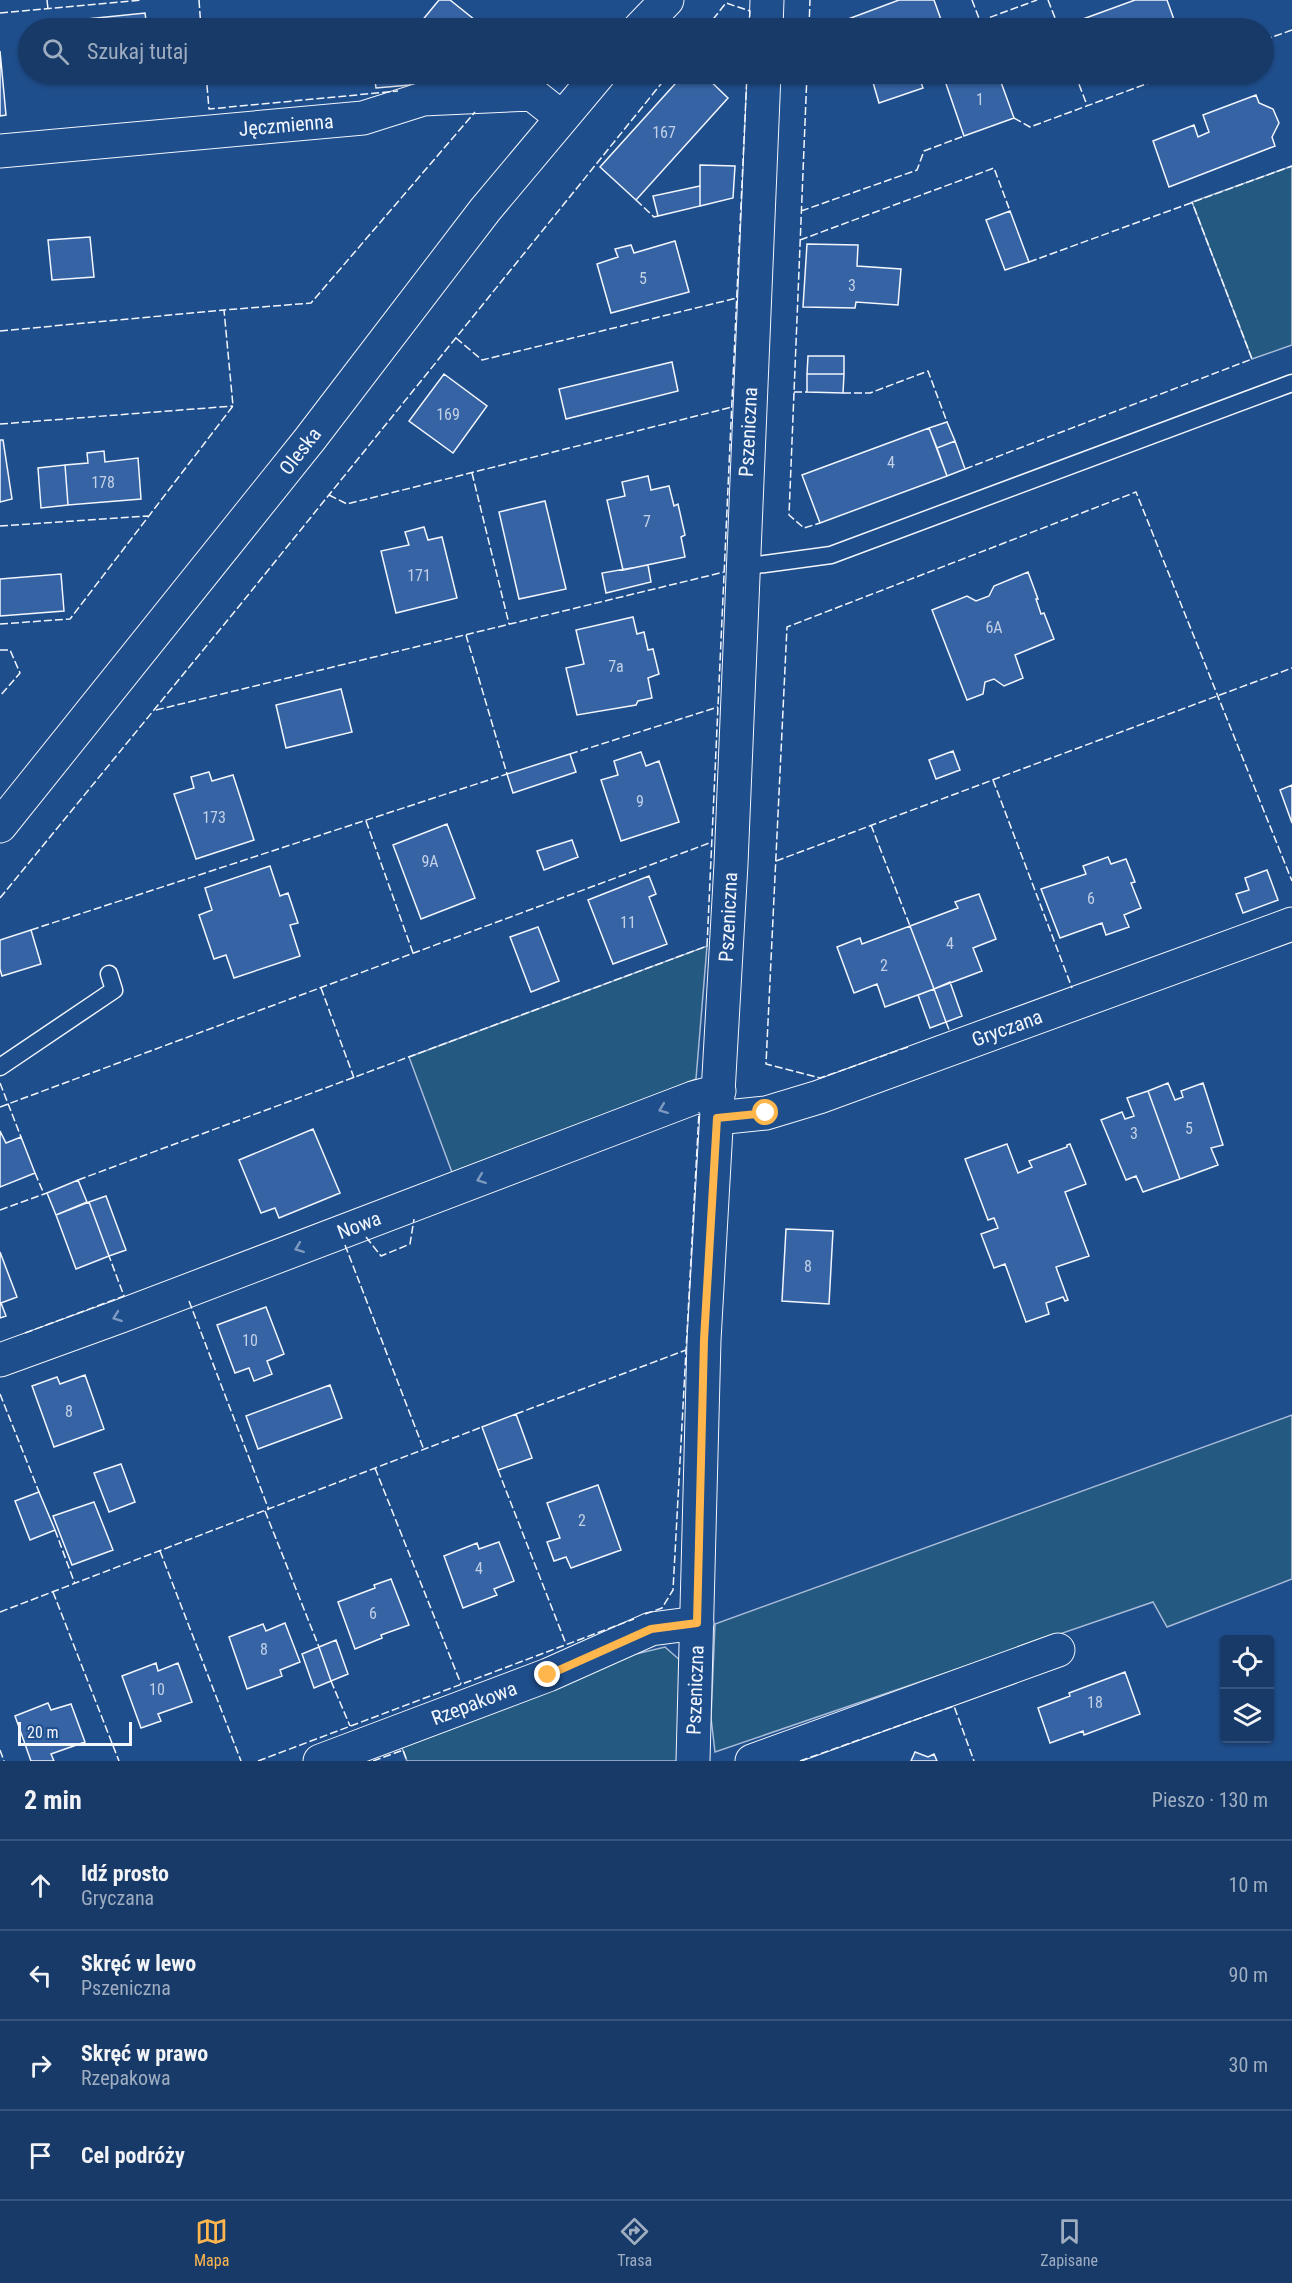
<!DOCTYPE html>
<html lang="pl">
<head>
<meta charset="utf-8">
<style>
	:root { --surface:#173a69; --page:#20416f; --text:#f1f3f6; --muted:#9eadc0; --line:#36547d; --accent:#ffb74d }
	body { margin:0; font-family:"Roboto Condensed",sans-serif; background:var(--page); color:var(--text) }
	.controls { position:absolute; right:18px; bottom:18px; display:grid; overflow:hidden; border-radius:6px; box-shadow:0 2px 4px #0004 }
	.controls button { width:54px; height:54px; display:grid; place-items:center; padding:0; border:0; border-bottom:2px solid var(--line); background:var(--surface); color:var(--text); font:30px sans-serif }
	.scale { position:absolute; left:18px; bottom:15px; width:114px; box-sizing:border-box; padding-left:6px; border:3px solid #f2f6ff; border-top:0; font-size:16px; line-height:21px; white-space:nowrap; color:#f2f6ff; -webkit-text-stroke:4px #1f4e8c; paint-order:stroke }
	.stop { position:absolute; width:18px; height:18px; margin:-14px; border:4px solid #ffb74d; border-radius:50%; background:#fff }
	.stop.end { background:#ffb74d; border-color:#fff; box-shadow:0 2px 6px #0008 }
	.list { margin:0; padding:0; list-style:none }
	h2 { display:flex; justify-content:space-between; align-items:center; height:78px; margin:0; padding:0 24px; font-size:26px }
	h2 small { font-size:20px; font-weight:400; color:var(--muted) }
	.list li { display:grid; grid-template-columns:39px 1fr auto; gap:18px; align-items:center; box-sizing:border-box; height:90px; padding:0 24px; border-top:2px solid var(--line) }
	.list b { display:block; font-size:22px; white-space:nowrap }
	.list p { margin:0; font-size:20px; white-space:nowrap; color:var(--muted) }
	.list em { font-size:20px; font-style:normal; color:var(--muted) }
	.icon { flex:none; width:33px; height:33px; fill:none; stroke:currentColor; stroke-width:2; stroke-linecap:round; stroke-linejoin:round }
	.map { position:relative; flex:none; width:1292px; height:1761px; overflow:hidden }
	.search { position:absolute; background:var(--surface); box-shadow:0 2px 4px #0004; left:18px; right:18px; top:18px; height:66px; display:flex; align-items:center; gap:15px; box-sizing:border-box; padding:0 21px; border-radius:33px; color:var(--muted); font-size:22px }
	.sheet { height:438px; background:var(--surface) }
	nav { display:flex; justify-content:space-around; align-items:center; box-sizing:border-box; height:84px; border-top:2px solid var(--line); background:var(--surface); font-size:16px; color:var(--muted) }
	nav a { display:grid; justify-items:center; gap:3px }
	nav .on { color:var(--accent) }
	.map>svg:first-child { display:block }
	.green { fill:#245a82; stroke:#a8bbd7; stroke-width:1.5 }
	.building { fill:#3563a3; stroke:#f2f6ff; stroke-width:1.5 }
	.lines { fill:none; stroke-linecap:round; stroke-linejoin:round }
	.service-casing { stroke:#f2f6ff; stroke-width:19 }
	.minor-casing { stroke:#f2f6ff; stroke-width:35 }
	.secondary-casing { stroke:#f2f6ff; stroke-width:35 }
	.service { stroke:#1f4e8c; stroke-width:16 }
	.minor { stroke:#1f4e8c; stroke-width:33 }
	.secondary { stroke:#1f4e8c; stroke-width:33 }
	.fence { stroke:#f2f6ff; stroke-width:1.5; stroke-dasharray:8 3; stroke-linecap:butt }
	.oneway { stroke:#7e9ac0 }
	.route { stroke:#ffb74d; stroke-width:8 }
	.labels { text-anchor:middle; stroke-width:4.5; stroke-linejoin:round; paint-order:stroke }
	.number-label { font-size:16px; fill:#c3d1e8 }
	.street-label { font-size:20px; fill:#f2f6ff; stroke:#1f4e8c }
</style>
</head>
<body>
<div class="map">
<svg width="1292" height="1761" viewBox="0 0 1292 1761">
	<rect width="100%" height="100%" fill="#1f4e8c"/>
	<path class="green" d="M1292,166V345L1252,359L1192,202Z
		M707,946L696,1079L453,1175L409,1057Z
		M1292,1415V1579L1167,1627L1153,1602L715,1752L711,1718L715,1624Z
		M665,1647L682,1662L679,1761H407L396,1732L548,1675Z"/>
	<path class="building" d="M439,0H450L485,28H416Z
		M899,0H934L944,28H824Z
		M1135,0H1167L1177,28H1086L1083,19Z
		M145,13L147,28H88L87,19Z
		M87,19L88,28H56L55,22Z
		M0,51L6,115L0,116Z
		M93,74H128V76L94,79Z
		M374,74H408L410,85L376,88Z
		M684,74H703L728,98L636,200L600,167Z
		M890,74H918L923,88L879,103L872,79Z
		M943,74H965L945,81Z
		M965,74H998L1014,118L964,136L945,81Z
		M1256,95L1259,103L1273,109L1279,123L1272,137L1275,146L1169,187L1153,141L1194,125L1198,137L1209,132L1203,115Z
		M700,165L735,166L733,198L700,206Z
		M700,186V206L658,216L653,196Z
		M1010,211L1029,262L1005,270L986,220Z
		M90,237L94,277L52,280L48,240Z
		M675,241L689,292L611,313L597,264L618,257L615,249L631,245L634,253Z
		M807,244L858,245L857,266L901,269L898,305L856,302L855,308L803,307Z
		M808,356H844V374H807Z
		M672,362L678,391L566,419L559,389Z
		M444,374L487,406L453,453L409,421Z
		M807,374H844L843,393L807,392Z
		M947,422L955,441L937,448L929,428Z
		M929,428L947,476L820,523L802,475Z
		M0,440H3L12,499L0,502Z
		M955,441L965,469L947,476L937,448Z
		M104,451L105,462L138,458L141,499L68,505L65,465L88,463L87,453Z
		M65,465L68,505L41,508L38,468Z
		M648,476L651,490L669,486L674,506L678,504L685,535L681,537L685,557L623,570L607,500L625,496L622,482Z
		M545,501L566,589L519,599L499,512Z
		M424,527L428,540L442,537L457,598L396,613L381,551L409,545L405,532Z
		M648,565L651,582L606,593L602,573Z
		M1028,572L1038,599H1036L1041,614L1044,613L1054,639L1015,655L1023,678L1004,686L994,679L985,682L983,694L967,700L932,610L967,596L976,601L989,596L994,586Z
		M61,574L64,611L0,616V579Z
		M633,617L637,634L644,632L648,650L653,649L659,674L648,678L652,698L638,701L636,705L577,715L566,668L584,664L576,630Z
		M341,689L352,732L286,748L276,705Z
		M953,751L960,770L936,779L929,760Z
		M641,752L646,766L659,761L679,822L621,841L601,780L618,775L614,761Z
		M570,754L576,772L513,793L507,774Z
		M209,772L212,781L233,775L254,840L196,859L174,794L194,788L191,777Z
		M1292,785V823L1280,790Z
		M447,824L475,898L421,919L393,845Z
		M572,840L578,857L544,870L537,851Z
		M1108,857L1111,864L1126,859L1135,882L1131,883L1141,908L1124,915L1129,927L1106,935L1102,923L1060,938L1041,889L1086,874L1083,866Z
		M270,866L280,896L288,893L298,923L290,925L300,956L234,978L226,955L214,959L199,915L212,910L205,888Z
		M1267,870L1278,900L1243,913L1236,894L1249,890L1245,878Z
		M649,876L656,894L649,897L667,944L613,964L588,900Z
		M979,894L996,939L973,948L982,971L934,989L910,926L958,908L955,902Z
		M910,926L934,989L885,1007L877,984L854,993L837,947L860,938L862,944Z
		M538,927L559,981L531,992L510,937Z
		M31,930L41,964L2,976L0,969V940Z
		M950,982L962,1016L946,1022L934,989Z
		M934,989L946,1022L930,1028L918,995Z
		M1168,1083L1175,1100L1183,1097L1181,1091L1203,1083L1223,1145L1211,1148L1218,1165L1180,1179L1148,1091Z
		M1148,1091L1180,1179L1143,1192L1136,1176L1126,1180L1101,1120L1122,1112L1125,1119L1134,1116L1127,1098Z
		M313,1129L340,1193L279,1218L275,1208L261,1213L239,1160Z
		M0,1131L6,1143L21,1137L35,1173L0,1187Z
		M1007,1144L1018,1173L1032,1167L1029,1161L1067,1147V1145L1070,1144L1086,1184L1065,1192L1089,1256L1056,1267L1068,1300L1065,1301L1063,1297L1046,1303L1049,1314L1026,1322L1005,1264L994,1268L981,1234L998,1228L994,1218L988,1220L965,1159Z
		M78,1180L87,1202L56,1215L47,1193Z
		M106,1196L126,1250L109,1256L89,1202Z
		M89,1202L109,1256L76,1269L56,1215Z
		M786,1229L833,1231L829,1304L782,1301Z
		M0,1252L17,1297L1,1303L6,1316L0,1318Z
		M266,1307L284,1354L267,1361L272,1374L254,1381L249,1368L235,1373L217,1325Z
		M85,1375L104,1429L54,1447L32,1386L57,1377L60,1384Z
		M330,1385L342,1418L258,1449L246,1416Z
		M516,1414L532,1458L498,1470L482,1427Z
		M121,1464L135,1502L109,1512L94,1473Z
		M598,1485L621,1550L571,1568L566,1557L554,1561L547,1542L560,1538L547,1503Z
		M39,1492L55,1530L30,1540L15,1501Z
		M94,1502L113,1550L72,1565L53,1516Z
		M499,1542L514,1581L494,1589L497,1595L463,1608L444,1556L477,1543L479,1549Z
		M391,1579L409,1625L381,1635L382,1638L355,1649L338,1602L375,1588L374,1585Z
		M285,1623L300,1662L280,1670L282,1676L247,1689L229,1637L263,1624L266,1631Z
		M336,1640L348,1674L331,1681L319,1647Z
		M319,1647L331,1681L314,1688L302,1654Z
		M156,1663L158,1671L178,1663L192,1702L158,1714L161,1721L141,1728L122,1676Z
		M1125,1672L1140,1714L1084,1735L1083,1731L1050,1743L1038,1708L1070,1696L1069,1693Z
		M48,1703L51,1710L71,1704L85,1742L51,1754L54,1761H31L15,1716Z
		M915,1752L928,1757L934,1754L937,1761H911Z"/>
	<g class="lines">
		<defs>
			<path id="service" d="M742,567L831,555L1292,383
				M0,1067L114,990L109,974"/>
			<path id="minor" d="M766,28L767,0
				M0,151L363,118L423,99L532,94L561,117
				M717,1118L766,1113L819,1097L1292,924
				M0,1360L121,1316L693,1098L719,1091
				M320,1761L548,1675L651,1629L697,1623
				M693,1761L704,1340L731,864L764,74
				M752,1761L1058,1650"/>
			<path id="secondary" d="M640,28L667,0
				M0,826L310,439L485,210L599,74"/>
		</defs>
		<use href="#service" class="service-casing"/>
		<use href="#minor" class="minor-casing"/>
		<use href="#secondary" class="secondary-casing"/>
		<use href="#service" class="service"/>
		<use href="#minor" class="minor"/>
		<use href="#secondary" class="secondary"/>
		<path class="fence" d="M47,0L48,9
			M199,0L201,28
			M972,0L980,21L1037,0
			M1048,0L1059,28
			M0,13L142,0
			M980,21L983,28
			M706,28L726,3L750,11L749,28
			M809,28L810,0
			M1264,40L1292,30
			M206,74L209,109L398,91
			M807,74L789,515L804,528L820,523
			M1075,74L1087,105
			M1014,118L1030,127L1173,74
			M636,200L654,217L658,216
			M801,211L917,170L924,151L964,136
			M800,240L994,168L1010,211
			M1029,262L1292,166
			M0,331L224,310
			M456,338L482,360L737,298
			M794,392H807
			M843,393H870L928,371L947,422
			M0,424L233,406
			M965,469L1252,359L1192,202
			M472,473L509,624
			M329,495L347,504L732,407
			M0,526L148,516
			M0,624L70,619L233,406L224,310L311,303L475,112
			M0,650H10L20,673L0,696
			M156,710L724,572
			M570,754L718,707
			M993,780L1072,988
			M366,821L413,953
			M871,825L910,926
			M776,861L1292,668
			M0,898L240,605L669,74
			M31,930L507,774L466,635
			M321,988L354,1078
			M946,1022L950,1032
			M908,1047L820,1078L766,1064L787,627L1136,492L1292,881
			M0,1083L21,1137
			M0,1107L712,842
			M35,1173L44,1194
			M78,1180L707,946L747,74
			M0,1210L47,1193
			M366,1237L381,1256L410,1244L414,1219
			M345,1245L424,1450
			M189,1301L269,1510
			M25,1333L124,1296L109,1256
			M0,1394L39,1492
			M516,1414L686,1350
			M375,1468L461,1684
			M498,1470L566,1644
			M265,1511L319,1647
			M55,1530L75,1584
			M160,1551L241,1761
			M53,1592L119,1761
			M0,1612L482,1427
			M645,1614L662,1608L673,1590L699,1112
			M331,1681L350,1726
			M0,1750L4,1761
			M258,1761L634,1619
			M373,1761L403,1750L407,1761
			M800,1761L954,1706L974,1761"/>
	</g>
	<defs><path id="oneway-chevron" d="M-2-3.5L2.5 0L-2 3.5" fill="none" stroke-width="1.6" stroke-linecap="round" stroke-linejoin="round" transform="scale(1.5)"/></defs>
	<g class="oneway">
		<use href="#oneway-chevron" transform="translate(663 1109) rotate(159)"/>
		<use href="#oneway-chevron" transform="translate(481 1179) rotate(159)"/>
		<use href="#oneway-chevron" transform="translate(299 1248) rotate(159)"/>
		<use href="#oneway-chevron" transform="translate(117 1317) rotate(160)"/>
	</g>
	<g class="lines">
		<path class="route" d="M548,1675L651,1629L697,1623L704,1340L717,1118L766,1113"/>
	</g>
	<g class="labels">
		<g class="number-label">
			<text x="980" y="105">1</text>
			<text x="664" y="138">167</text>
			<text x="643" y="284">5</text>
			<text x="852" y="291">3</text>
			<text x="448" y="420">169</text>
			<text x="891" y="468">4</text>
			<text x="103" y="488">178</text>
			<text x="647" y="527">7</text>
			<text x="419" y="581">171</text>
			<text x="994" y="633">6A</text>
			<text x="616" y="672">7a</text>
			<text x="640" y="807">9</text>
			<text x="214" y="823">173</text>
			<text x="430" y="867">9A</text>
			<text x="1091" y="904">6</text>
			<text x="628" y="928">11</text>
			<text x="950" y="949">4</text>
			<text x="884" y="971">2</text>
			<text x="1189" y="1134">5</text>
			<text x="1134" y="1139">3</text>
			<text x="808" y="1272">8</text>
			<text x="250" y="1346">10</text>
			<text x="69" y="1417">8</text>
			<text x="582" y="1526">2</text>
			<text x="479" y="1574">4</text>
			<text x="373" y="1619">6</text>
			<text x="264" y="1655">8</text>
			<text x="157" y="1695">10</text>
			<text x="1095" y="1708">18</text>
		</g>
		<g class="street-label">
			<text transform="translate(286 125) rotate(-5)" y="7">Jęczmienna</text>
			<text transform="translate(748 432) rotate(-87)" y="7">Pszeniczna</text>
			<text transform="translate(300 451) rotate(-52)" y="7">Oleska</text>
			<text transform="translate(728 917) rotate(-87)" y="7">Pszeniczna</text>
			<text transform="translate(1007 1028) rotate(-20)" y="7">Gryczana</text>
			<text transform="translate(359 1225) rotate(-21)" y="7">Nowa</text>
			<text transform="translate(695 1690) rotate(-88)" y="7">Pszeniczna</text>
			<text transform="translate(474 1703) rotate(-21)" y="7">Rzepakowa</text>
		</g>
	</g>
</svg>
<div class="controls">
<button><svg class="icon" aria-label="locate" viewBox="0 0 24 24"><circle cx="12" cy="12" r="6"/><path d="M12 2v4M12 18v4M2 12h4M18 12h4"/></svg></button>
<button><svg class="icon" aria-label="layers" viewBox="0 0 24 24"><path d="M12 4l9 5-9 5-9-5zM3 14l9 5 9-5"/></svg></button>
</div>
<div class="scale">20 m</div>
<div class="stop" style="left:766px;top:1113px"></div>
<div class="stop end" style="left:548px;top:1675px"></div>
<div class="search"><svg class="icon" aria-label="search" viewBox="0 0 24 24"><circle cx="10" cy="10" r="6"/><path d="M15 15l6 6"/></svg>Szukaj tutaj</div>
</div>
<section class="sheet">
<h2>2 min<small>Pieszo · 130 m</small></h2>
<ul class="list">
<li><svg class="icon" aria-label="ahead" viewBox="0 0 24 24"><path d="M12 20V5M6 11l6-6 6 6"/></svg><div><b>Idź prosto</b><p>Gryczana</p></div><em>10 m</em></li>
<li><svg class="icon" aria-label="left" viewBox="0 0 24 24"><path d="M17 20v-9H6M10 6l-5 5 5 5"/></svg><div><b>Skręć w lewo</b><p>Pszeniczna</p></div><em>90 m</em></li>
<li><svg class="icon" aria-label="right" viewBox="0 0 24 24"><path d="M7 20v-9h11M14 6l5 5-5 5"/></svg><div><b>Skręć w prawo</b><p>Rzepakowa</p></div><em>30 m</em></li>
<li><svg class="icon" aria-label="arrive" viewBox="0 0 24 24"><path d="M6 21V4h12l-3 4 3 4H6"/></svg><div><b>Cel podróży</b></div></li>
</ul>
</section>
<nav>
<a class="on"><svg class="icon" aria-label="map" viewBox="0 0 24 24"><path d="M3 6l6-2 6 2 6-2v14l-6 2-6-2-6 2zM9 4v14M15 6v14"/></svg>Mapa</a>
<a><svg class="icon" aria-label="directions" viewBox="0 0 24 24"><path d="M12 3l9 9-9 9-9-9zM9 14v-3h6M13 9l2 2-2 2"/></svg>Trasa</a>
<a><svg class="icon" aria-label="saved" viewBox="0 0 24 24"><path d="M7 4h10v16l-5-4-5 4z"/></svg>Zapisane</a>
</nav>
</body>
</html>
